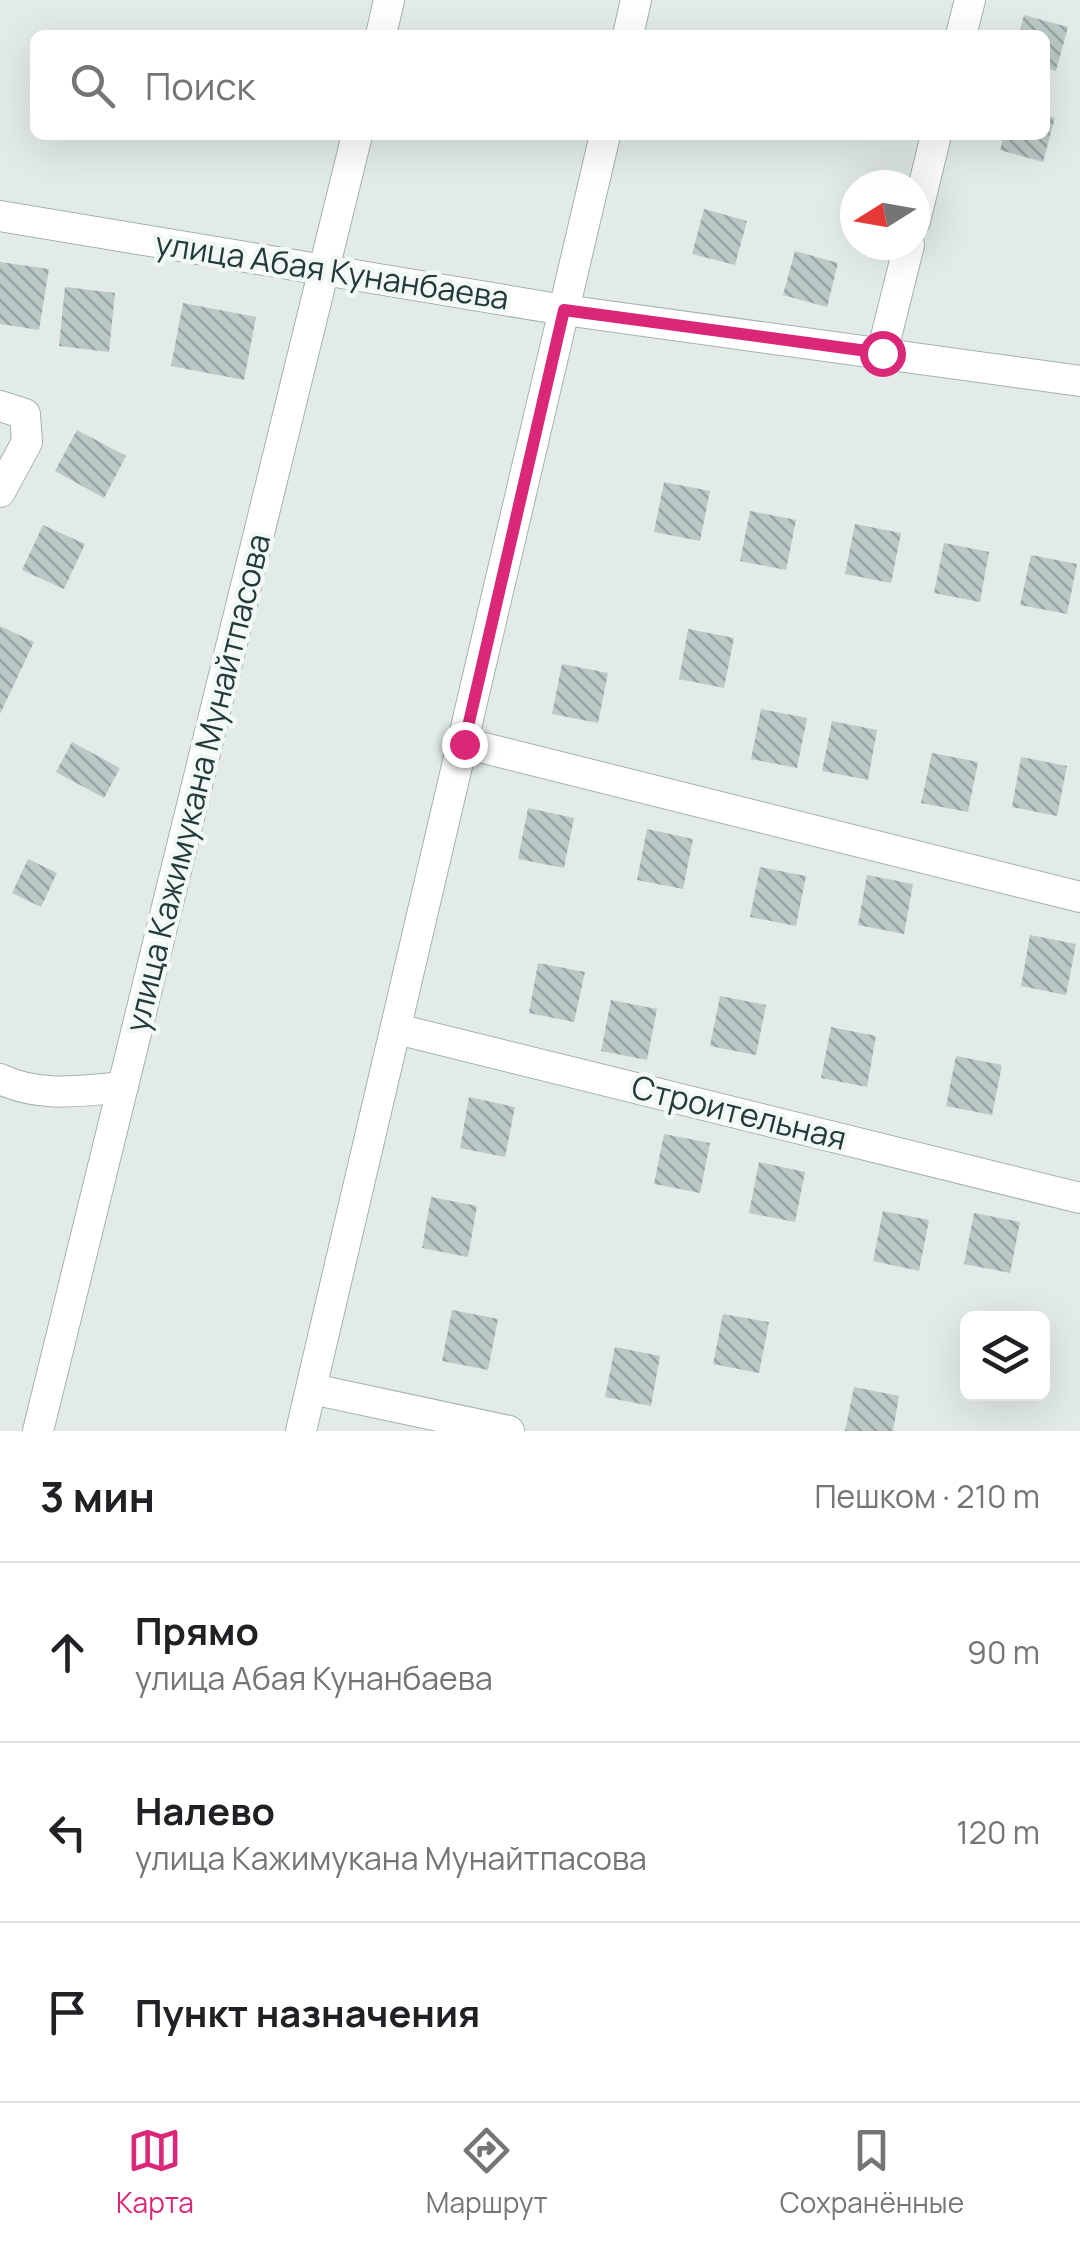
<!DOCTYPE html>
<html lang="ru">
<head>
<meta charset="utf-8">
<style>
	:root { --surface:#fff; --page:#f2f2f2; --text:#202124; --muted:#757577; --line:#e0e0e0; --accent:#db2777 }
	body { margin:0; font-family:Manrope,sans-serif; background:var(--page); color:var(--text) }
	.controls { position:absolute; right:30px; bottom:30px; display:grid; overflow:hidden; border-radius:15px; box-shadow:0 10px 40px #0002 }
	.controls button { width:90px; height:90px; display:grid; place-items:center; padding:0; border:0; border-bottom:2px solid var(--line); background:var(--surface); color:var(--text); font:50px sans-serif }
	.compass { position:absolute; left:840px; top:170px; width:90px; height:90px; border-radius:50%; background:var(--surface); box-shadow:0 10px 40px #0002; rotate:259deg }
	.stop { position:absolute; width:30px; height:30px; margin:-22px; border:8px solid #db2777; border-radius:50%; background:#fff }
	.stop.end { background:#db2777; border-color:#fff; box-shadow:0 2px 10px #0008 }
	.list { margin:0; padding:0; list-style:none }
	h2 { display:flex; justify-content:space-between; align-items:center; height:130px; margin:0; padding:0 40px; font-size:42px }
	h2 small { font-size:32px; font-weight:400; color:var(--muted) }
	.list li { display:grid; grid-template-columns:65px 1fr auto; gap:30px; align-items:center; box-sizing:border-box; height:180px; padding:0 40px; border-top:2px solid var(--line) }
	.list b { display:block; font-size:38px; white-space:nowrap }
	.list p { margin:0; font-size:32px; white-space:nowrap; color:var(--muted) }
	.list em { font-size:32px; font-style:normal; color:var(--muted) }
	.icon { flex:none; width:55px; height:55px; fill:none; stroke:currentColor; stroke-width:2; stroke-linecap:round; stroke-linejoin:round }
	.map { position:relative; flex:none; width:1080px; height:1431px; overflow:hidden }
	.search { position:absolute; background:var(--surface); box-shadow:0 10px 40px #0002; left:30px; right:30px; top:30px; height:110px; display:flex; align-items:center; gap:25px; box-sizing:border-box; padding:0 35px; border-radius:15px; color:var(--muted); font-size:38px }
	.sheet { height:670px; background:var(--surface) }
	nav { display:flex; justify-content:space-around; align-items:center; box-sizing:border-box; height:140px; border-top:2px solid var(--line); background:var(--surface); font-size:28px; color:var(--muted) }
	nav a { display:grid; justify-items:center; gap:5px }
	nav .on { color:var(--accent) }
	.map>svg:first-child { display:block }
	.building { fill:url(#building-back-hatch) }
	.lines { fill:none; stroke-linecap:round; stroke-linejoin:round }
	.minor-casing { stroke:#a5b2b1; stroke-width:32 }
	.minor { stroke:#fff; stroke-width:30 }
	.route { stroke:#db2777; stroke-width:12 }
	.labels { text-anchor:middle; stroke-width:9; stroke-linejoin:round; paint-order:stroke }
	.street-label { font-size:32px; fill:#233a3a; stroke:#f2f8f6 }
</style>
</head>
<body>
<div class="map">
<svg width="1080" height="1431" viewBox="0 0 1080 1431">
	<defs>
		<pattern id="building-back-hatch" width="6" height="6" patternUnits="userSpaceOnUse" patternTransform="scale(2.5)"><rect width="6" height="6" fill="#bac8c6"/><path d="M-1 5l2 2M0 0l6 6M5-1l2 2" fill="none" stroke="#97a3a2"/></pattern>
	</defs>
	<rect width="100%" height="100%" fill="#e2ebe9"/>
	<path class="building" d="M1024,15L1068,27L1056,71L1045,68V35H1019Z
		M1045,115L1055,118L1043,162L1000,150L1004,135H1045Z
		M704,209L747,221L735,265L692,254Z
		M795,251L838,263L827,307L783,295Z
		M0,262L49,269L39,330L0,324Z
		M65,287L115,293L109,352L59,346Z
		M183,303L256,317L244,380L171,366Z
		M77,430L126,456L104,498L55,471Z
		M664,482L710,491L700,541L654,532Z
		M750,511L796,520L786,570L740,561Z
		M855,524L901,533L891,583L845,574Z
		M43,525L85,544L64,589L22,570Z
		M944,543L989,552L980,602L934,593Z
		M1031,555L1077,564L1067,614L1020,605Z
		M0,626L34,642L0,714Z
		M688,629L734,638L724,688L679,679Z
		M562,664L608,673L598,723L552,714Z
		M761,709L807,718L797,768L751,759Z
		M832,721L877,730L868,780L822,771Z
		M72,742L120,768L104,798L56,772Z
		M932,753L978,762L968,812L921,803Z
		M1021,757L1067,766L1057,816L1012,807Z
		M528,808L574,818L564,868L518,859Z
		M647,829L693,839L683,889L637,880Z
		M28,859L57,873L41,907L12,893Z
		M760,867L806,876L796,926L750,917Z
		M867,875L913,884L904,934L858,925Z
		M1030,935L1076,944L1066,995L1021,986Z
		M538,963L585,972L574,1022L529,1013Z
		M720,996L766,1005L756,1055L710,1046Z
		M611,1000L657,1009L647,1060L601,1051Z
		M831,1027L876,1036L867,1087L821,1078Z
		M956,1056L1002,1065L992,1115L946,1106Z
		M469,1097L515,1107L505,1157L460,1148Z
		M664,1134L710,1143L700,1193L654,1184Z
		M759,1162L805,1172L795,1222L749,1213Z
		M431,1197L477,1206L468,1257L422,1248Z
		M883,1211L929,1220L919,1271L873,1261Z
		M974,1213L1020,1222L1010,1273L964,1264Z
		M452,1310L498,1319L488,1370L442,1361Z
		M723,1314L769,1322L759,1373L713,1364Z
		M615,1347L660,1356L651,1406L605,1397Z
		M854,1387L899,1396L893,1431H845Z"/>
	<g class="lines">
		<defs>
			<path id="minor" d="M381,35L389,0
				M628,35L636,0
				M961,35L970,0
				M0,216L564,310L1080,381
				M915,221L936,135
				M882,353L909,245
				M0,406L25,414L27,442L0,492
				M464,743L1080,897
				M397,1029L1080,1198
				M0,1079C41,1098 80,1091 123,1087
				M312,1389L509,1431
				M38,1431L357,135
				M301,1431L605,135"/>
		</defs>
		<use href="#minor" class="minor-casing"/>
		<use href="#minor" class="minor"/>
	</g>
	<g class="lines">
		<path class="route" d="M464,744L564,310L882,353"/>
	</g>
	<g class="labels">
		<g class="street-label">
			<text transform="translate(332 271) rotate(9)" y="11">улица Абая Кунанбаева</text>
			<text transform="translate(198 783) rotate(-76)" y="11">улица Кажимукана Мунайтпасова</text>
			<text transform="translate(739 1113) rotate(14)" y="11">Строительная</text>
		</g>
	</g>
</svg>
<div class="controls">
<button><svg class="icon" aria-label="layers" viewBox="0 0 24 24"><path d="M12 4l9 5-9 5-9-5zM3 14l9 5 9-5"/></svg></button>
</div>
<svg class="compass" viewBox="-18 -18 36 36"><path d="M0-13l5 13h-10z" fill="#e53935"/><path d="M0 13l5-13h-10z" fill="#757577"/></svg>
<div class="stop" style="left:882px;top:353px"></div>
<div class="stop end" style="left:464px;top:744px"></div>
<div class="search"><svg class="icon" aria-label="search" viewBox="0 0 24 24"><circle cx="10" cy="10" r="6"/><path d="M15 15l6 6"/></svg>Поиск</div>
</div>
<section class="sheet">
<h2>3 мин<small>Пешком · 210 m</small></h2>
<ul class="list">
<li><svg class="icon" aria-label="ahead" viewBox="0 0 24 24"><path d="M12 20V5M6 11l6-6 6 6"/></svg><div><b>Прямо</b><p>улица Абая Кунанбаева</p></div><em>90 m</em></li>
<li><svg class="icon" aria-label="left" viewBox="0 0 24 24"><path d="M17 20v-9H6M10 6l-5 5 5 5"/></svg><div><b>Налево</b><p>улица Кажимукана Мунайтпасова</p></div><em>120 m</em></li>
<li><svg class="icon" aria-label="arrive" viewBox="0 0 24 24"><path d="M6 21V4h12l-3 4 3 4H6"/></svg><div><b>Пункт назначения</b></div></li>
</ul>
</section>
<nav>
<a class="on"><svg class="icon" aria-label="map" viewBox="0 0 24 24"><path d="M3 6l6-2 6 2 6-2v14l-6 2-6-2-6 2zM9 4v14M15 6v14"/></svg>Карта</a>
<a><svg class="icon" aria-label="directions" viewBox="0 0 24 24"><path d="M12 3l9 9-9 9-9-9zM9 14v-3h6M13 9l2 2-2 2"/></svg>Маршрут</a>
<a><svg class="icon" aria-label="saved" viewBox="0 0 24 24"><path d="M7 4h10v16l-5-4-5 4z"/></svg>Сохранённые</a>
</nav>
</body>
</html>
